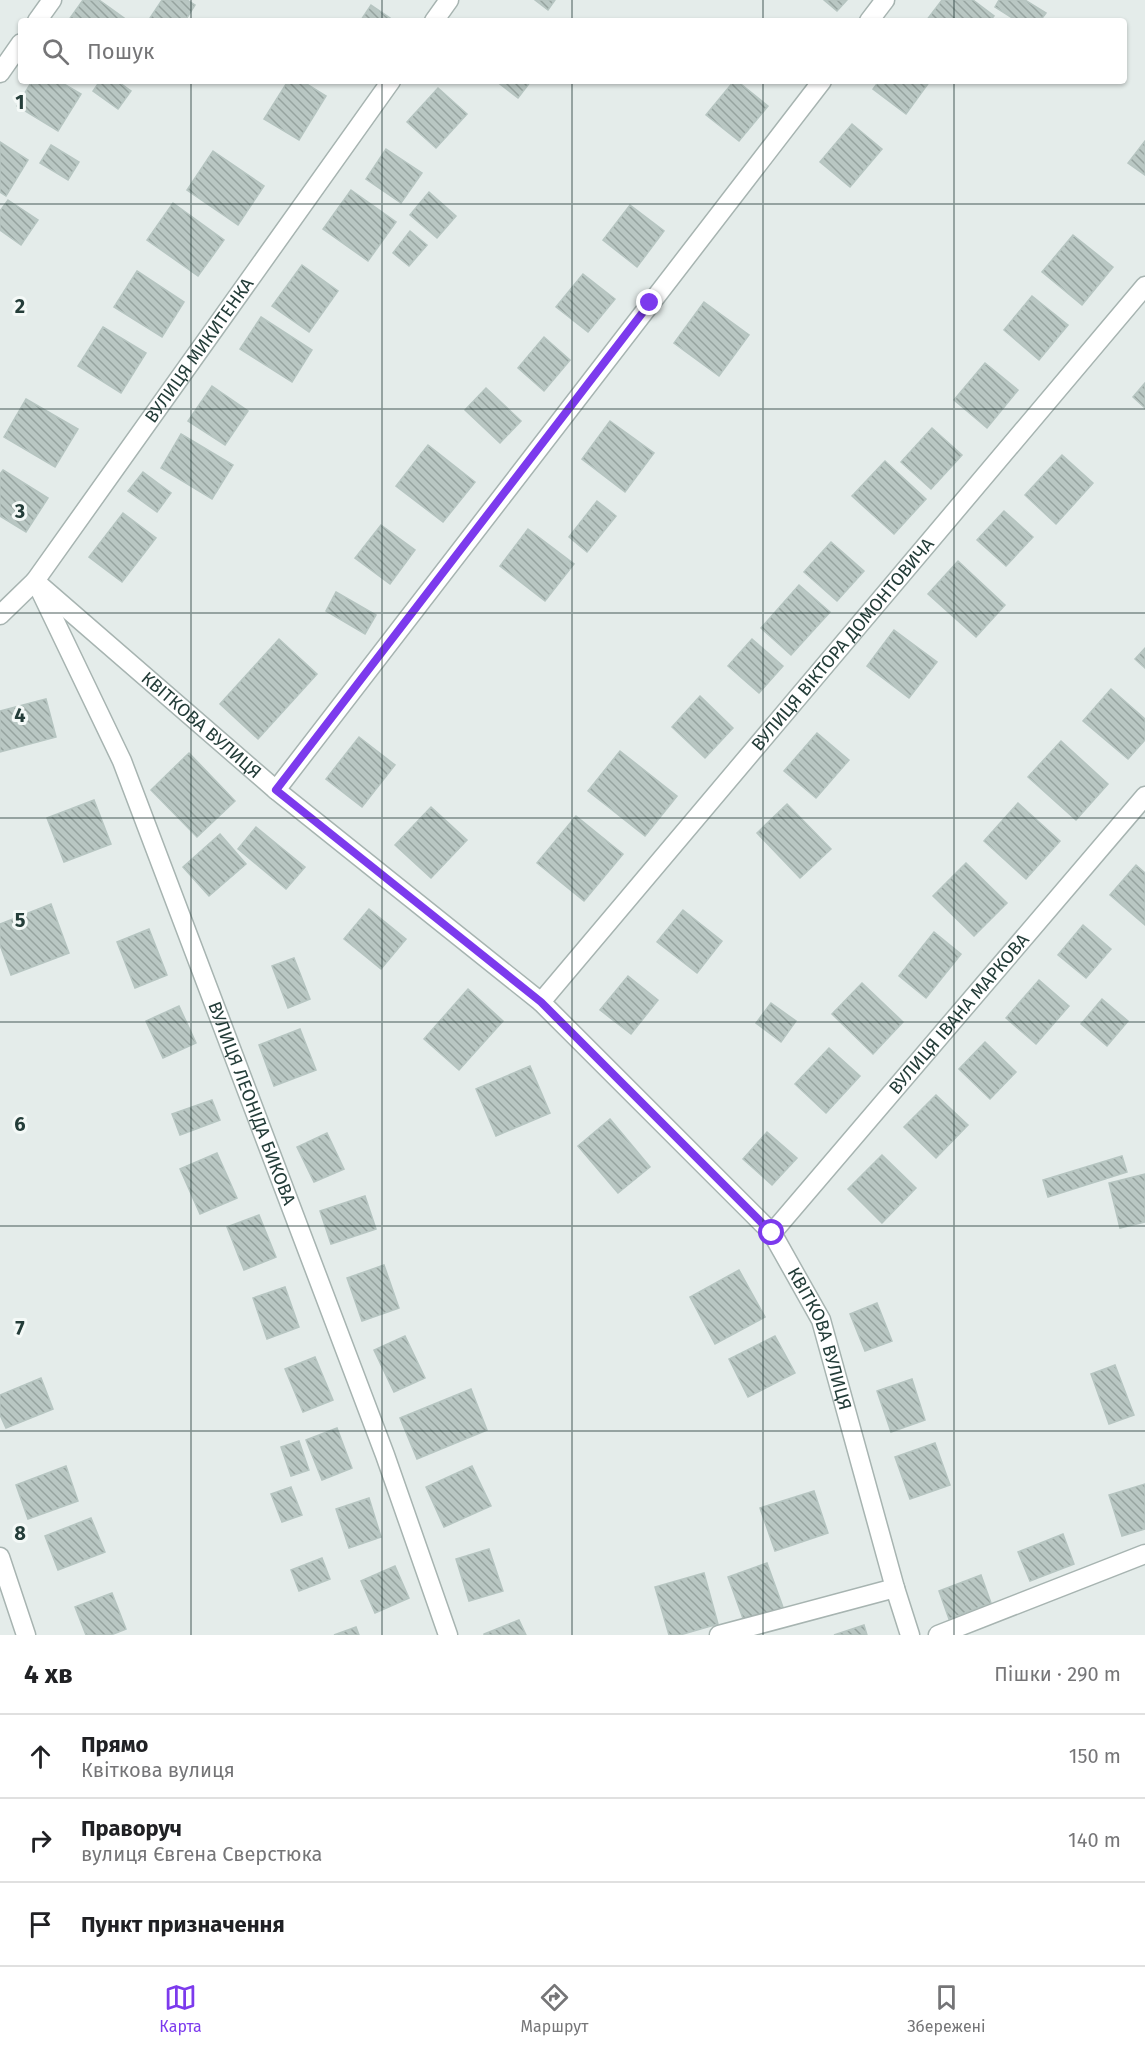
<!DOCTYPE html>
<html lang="uk">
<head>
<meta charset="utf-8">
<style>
	:root { --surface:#fff; --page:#f2f2f2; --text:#202124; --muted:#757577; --line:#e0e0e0; --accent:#7c3aed }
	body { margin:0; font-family:"Fira Sans",sans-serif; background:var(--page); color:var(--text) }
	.stop { position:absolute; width:18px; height:18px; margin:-14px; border:4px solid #7c3aed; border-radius:50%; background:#fff }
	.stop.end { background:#7c3aed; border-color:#fff; box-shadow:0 2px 6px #0008 }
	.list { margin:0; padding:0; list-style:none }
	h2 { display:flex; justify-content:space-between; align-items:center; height:78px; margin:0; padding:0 24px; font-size:26px }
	h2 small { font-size:20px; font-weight:400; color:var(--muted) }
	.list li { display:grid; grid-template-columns:39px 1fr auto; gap:18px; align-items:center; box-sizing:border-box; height:84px; padding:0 24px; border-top:2px solid var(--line) }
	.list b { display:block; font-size:22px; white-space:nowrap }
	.list p { margin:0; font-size:20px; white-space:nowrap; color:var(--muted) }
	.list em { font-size:20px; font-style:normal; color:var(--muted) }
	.icon { flex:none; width:33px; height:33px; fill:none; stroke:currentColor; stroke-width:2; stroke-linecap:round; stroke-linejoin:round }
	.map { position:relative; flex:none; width:1145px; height:1635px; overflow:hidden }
	.search { position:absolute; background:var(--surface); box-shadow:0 2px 4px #0004; left:18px; right:18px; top:18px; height:66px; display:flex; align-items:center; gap:15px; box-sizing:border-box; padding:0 21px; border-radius:6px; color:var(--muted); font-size:22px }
	.sheet { height:330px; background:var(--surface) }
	nav { display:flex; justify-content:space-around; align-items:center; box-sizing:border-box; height:84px; border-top:2px solid var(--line); background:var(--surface); font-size:16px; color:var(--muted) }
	nav a { display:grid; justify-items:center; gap:3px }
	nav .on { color:var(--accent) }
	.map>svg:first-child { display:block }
	.building { fill:url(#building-back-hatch); stroke:#b6c5c1; stroke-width:1.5 }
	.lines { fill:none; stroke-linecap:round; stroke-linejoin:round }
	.minor-casing { stroke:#a7b4b1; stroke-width:21 }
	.tertiary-casing { stroke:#a7b4b1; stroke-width:21 }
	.minor { stroke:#fff; stroke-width:18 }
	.tertiary { stroke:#fff; stroke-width:18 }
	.route { stroke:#7c3aed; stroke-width:8 }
	.grid { fill:none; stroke:#243d39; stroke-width:1.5; stroke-opacity:0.55 }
	.labels { text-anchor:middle; stroke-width:6; stroke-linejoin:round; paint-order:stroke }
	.street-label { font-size:18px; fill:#243d39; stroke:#f4f9f7 }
	.grid-label { font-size:20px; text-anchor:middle; font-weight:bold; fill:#243d39; stroke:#f4f9f7; stroke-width:6; stroke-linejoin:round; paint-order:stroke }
</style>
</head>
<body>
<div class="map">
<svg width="1145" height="1635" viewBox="0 0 1145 1635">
	<defs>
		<pattern id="building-back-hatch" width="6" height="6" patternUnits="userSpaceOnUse" patternTransform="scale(1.5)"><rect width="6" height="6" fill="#b9c7c3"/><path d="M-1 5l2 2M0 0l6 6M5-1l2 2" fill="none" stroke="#96a39f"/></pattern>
	</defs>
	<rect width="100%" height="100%" fill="#e4ecea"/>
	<path class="building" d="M83,0H99L124,18L122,21H68Z
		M162,0H187L195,5L185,21H148Z
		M535,0H555L548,10Z
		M824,0H847L837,11Z
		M942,0H973L994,16L990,21H926Z
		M999,0H1025L1046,13L1040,21H1017L995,7Z
		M371,5L390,18L388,21L361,20Z
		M32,81H59L81,94L58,131L17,106Z
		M100,81H117L131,91L118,109L93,91Z
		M288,81H302L326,96L299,140L264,119Z
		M496,81H531L518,98Z
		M734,81H737L768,106L739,141L706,115Z
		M879,81H930L906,114L873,89Z
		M438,88L467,114L436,148L407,122Z
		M852,124L882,149L850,187L820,162Z
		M1145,141V175L1128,163Z
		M0,142L28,160L6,196L0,192Z
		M51,145L79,162L68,180L40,163Z
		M386,149L422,173L401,203L366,179Z
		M213,151L264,186L238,225L187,190Z
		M351,190L396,222L368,261L323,229Z
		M429,192L456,216L437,238L410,215Z
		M8,200L38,220L21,245L0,230V211Z
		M173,203L224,240L198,276L147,240Z
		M630,205L664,231L637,267L603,240Z
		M410,231L427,245L409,266L393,253Z
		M1073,235L1113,267L1082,305L1042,272Z
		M302,265L338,291L309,332L272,306Z
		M137,271L184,302L162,337L114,307Z
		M583,274L615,299L588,332L556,307Z
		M1032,296L1068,325L1039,360L1004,330Z
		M704,302L749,335L719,376L674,343Z
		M261,317L312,350L292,382L240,349Z
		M103,327L146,353L121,393L78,366Z
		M544,337L570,360L544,391L518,368Z
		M985,363L1018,390L987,428L954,400Z
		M1145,383V408L1133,397Z
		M212,386L248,411L225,445L188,421Z
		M486,388L521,421L500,443L465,410Z
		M26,399L78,429L55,467L4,437Z
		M610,421L654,453L625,492L582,459Z
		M932,428L962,455L931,489L901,462Z
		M181,434L233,465L212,499L161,468Z
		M428,445L475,482L443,522L396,486Z
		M1062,455L1093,483L1056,524L1025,495Z
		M885,461L926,499L894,534L852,496Z
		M3,470L48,498L26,532L0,516V474Z
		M143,472L171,493L157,512L128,491Z
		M597,501L616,516L587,552L569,537Z
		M1004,511L1033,537L1006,566L977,540Z
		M123,513L156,538L122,582L89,557Z
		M381,525L415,550L390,584L355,558Z
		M528,529L574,564L545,601L500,566Z
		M831,542L864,571L837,601L804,572Z
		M958,561L1005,605L976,637L928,594Z
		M799,585L830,612L791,655L761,628Z
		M336,592L376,615L365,634L326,611Z
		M894,630L937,662L909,698L867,666Z
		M279,639L317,674L258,739L220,704Z
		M752,639L783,666L759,693L728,666Z
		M1145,648V668L1135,659Z
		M1111,689L1145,719V740L1128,759L1083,721Z
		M700,696L733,728L705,758L672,727Z
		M46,699L56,737L0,752V711Z
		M817,733L849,760L816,798L784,771Z
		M359,737L395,765L362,807L326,779Z
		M1061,741L1108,784L1076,820L1028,777Z
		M620,751L677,796L645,836L588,791Z
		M189,753L235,801L197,837L151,790Z
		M94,800L111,844L64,862L47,818Z
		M1018,803L1060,841L1026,879L984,841Z
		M787,804L831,849L800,878L757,833Z
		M431,807L467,840L431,878L395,845Z
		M576,816L623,854L584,901L537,863Z
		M256,827L305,867L286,889L238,849Z
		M220,834L246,864L209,896L183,867Z
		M966,863L1007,903L974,936L933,896Z
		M1136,865L1145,873V925L1110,895Z
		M51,904L69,953L11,975L0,945V924Z
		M369,909L406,939L381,969L344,939Z
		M683,910L722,941L697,973L657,942Z
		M1083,925L1111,949L1086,978L1058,955Z
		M149,929L167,975L135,988L117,942Z
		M934,932L961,954L926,998L899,976Z
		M294,958L310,999L288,1008L272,966Z
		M628,976L658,1000L631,1034L600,1010Z
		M1039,980L1069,1006L1036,1044L1006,1018Z
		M862,983L903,1022L873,1054L832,1014Z
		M468,989L503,1021L459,1070L424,1039Z
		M1102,999L1128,1021L1107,1046L1081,1024Z
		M771,1003L796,1021L781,1042L756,1023Z
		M179,1006L196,1043L163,1058L146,1021Z
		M300,1029L316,1070L274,1086L259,1045Z
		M985,1042L1016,1072L990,1099L959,1069Z
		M829,1048L860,1076L826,1113L795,1084Z
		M530,1066L550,1113L496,1136L476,1089Z
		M936,1095L968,1125L936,1158L904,1127Z
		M212,1100L220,1120L180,1135L172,1114Z
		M610,1119L650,1167L618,1193L578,1146Z
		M767,1132L797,1158L772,1185L743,1159Z
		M327,1133L344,1169L314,1182L297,1147Z
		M217,1153L237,1198L200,1214L180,1169Z
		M882,1155L916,1188L882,1223L848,1189Z
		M1122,1156L1127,1172L1048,1197L1043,1180Z
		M1145,1174V1222L1120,1228L1109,1183Z
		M365,1196L376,1229L331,1244L320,1211Z
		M259,1215L276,1257L244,1270L227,1227Z
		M384,1265L399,1308L362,1321L347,1278Z
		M739,1270L765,1317L715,1344L690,1297Z
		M285,1287L299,1327L267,1339L253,1298Z
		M877,1303L892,1341L865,1351L850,1314Z
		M405,1336L425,1378L394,1392L374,1350Z
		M775,1336L795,1373L748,1397L729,1359Z
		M315,1357L333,1400L303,1412L285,1369Z
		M1115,1365L1134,1415L1109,1424L1091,1374Z
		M41,1378L53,1409L6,1428L0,1415V1395Z
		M912,1379L925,1420L891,1432L877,1391Z
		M471,1389L487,1430L417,1459L400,1418Z
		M337,1428L352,1468L322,1480L306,1440Z
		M299,1441L309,1470L291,1476L281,1447Z
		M935,1443L950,1485L910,1499L895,1457Z
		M66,1466L78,1501L28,1519L16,1485Z
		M472,1466L491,1506L444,1527L426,1487Z
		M1145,1484V1529L1122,1536L1109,1495Z
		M291,1487L302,1515L282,1522L271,1494Z
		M814,1491L828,1533L775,1551L760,1508Z
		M369,1498L381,1537L349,1548L336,1509Z
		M91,1518L105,1552L58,1570L45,1536Z
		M1063,1534L1074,1564L1030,1581L1018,1552Z
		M489,1549L503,1591L469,1601L456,1559Z
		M322,1558L330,1579L299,1591L291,1570Z
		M767,1563L784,1610L745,1624L728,1577Z
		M395,1566L409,1598L375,1613L361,1581Z
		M704,1573L718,1624L680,1635H669L655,1587Z
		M981,1575L991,1603L949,1619L939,1591Z
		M112,1593L126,1629L111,1635H86L75,1607Z
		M519,1620L526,1635H484V1634Z
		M864,1625L867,1635H834Z
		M356,1627L359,1635H334Z"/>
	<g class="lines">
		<defs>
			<g id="minor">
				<path d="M37,21L52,0"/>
				<path d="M869,21L885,0"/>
				<path d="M0,73L21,43"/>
				<path id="s1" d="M35,581L276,790L541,1002L772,1233L821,1320L895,1588L910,1635"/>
				<path id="s2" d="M39,588L122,761L385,1455L448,1635"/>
				<path d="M276,790L822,81"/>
				<path id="s3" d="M541,1002L1145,286"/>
				<path id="s4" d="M772,1233L1145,796"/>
				<path d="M0,1557L26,1635"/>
				<path d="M719,1635L895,1588"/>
				<path d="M938,1635L1145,1554"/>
			</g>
			<g id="tertiary">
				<path d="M434,21L449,0"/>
				<path id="s5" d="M0,615L35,581L391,81"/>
			</g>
		</defs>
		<use href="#minor" class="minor-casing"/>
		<use href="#tertiary" class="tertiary-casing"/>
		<use href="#minor" class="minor"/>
		<use href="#tertiary" class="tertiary"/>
	</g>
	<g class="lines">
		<path class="route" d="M650,303L276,790L541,1002L772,1233"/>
	</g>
	<path class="grid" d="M191,0V21M382,0V21M572,0V21M763,0V21M954,0V21M191,81V1635M382,81V1635M572,81V1635M763,81V1635M954,81V1635M0,204H1145M0,409H1145M0,613H1145M0,818H1145M0,1022H1145M0,1226H1145M0,1431H1145"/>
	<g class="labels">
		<g class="street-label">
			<text dy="6" stroke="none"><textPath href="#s5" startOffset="332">ВУЛИЦЯ МИКИТЕНКА</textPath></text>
			<text dy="6" stroke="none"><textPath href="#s3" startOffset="468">ВУЛИЦЯ ВІКТОРА ДОМОНТОВИЧА</textPath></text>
			<text dy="6" stroke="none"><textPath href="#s1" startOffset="220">КВІТКОВА ВУЛИЦЯ</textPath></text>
			<text dy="6" stroke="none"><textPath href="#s4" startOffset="288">ВУЛИЦЯ ІВАНА МАРКОВА</textPath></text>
			<text dy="6" stroke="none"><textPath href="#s2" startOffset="558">ВУЛИЦЯ ЛЕОНІДА БИКОВА</textPath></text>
			<text dy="6" stroke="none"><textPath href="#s1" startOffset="1102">КВІТКОВА ВУЛИЦЯ</textPath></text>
		</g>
	</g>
	<g class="grid-label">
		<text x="20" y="109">1</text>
		<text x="20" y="313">2</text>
		<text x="20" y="518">3</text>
		<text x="20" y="722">4</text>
		<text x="20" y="927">5</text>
		<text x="20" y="1131">6</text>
		<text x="20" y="1335">7</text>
		<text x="20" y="1540">8</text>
	</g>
</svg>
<div class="stop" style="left:772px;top:1233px"></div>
<div class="stop end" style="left:650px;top:303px"></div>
<div class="search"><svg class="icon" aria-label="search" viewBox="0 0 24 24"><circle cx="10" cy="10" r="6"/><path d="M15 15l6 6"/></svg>Пошук</div>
</div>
<section class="sheet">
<h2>4 хв<small>Пішки · 290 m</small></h2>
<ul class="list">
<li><svg class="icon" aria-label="ahead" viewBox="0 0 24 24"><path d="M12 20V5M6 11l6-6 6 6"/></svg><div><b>Прямо</b><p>Квіткова вулиця</p></div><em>150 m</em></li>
<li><svg class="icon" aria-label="right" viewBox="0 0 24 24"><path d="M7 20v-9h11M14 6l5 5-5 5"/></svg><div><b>Праворуч</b><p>вулиця Євгена Сверстюка</p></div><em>140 m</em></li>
<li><svg class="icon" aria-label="arrive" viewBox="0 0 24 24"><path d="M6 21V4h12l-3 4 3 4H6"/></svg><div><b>Пункт призначення</b></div></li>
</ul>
</section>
<nav>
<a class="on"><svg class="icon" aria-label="map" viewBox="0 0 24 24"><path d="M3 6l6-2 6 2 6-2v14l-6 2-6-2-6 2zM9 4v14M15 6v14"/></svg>Карта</a>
<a><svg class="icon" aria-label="directions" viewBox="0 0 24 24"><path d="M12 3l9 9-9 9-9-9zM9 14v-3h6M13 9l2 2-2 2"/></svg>Маршрут</a>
<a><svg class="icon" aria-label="saved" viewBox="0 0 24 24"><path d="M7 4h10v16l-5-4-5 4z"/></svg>Збережені</a>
</nav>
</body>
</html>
